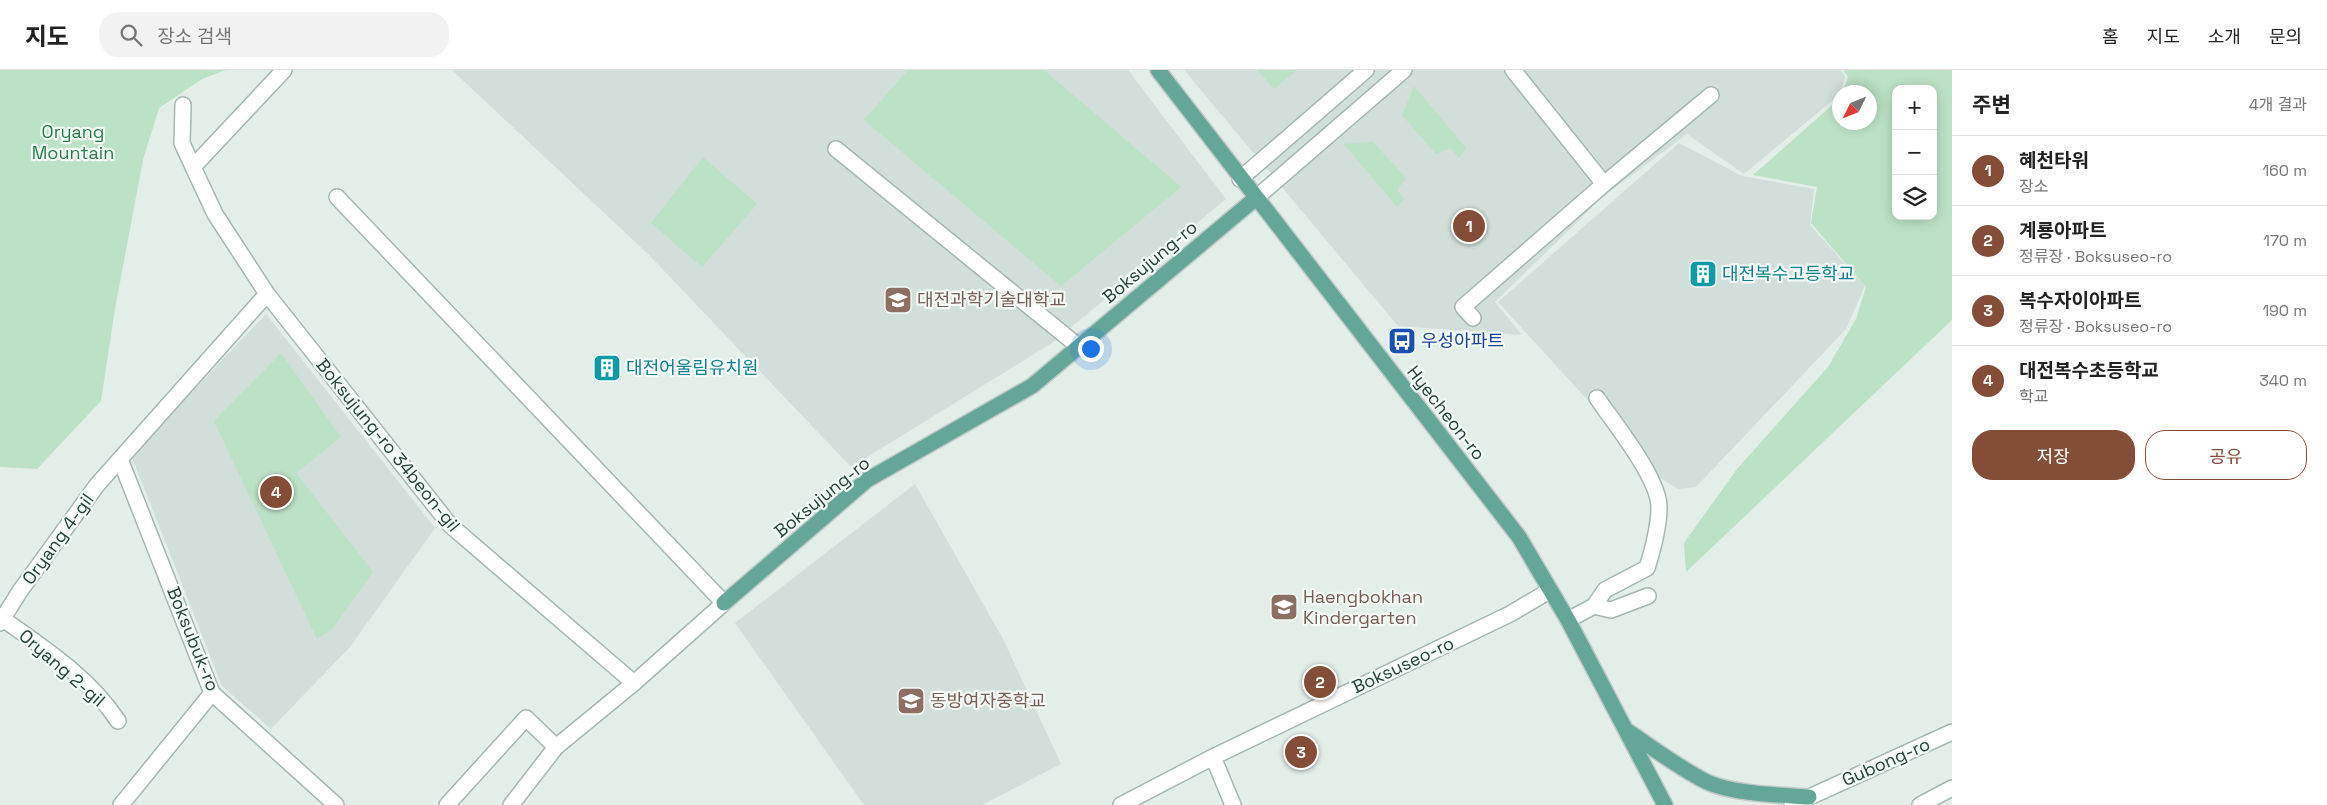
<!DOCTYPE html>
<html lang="ko">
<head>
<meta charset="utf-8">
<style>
	:root { --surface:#fff; --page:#f2f2f2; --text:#222; --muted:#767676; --line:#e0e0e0; --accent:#844d38 }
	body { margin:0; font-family:"Space Grotesk","Noto Sans KR",sans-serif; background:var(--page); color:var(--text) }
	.controls { position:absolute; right:15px; top:15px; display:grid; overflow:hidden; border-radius:10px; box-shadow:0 2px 12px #0003 }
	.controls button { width:45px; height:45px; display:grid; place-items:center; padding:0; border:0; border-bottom:1px solid var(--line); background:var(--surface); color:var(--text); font:25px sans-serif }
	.compass { position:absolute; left:1832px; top:15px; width:45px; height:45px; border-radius:50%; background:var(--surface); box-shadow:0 2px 12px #0003; rotate:227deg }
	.you { position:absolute; left:1090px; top:278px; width:18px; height:18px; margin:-12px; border:4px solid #fff; border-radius:50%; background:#1a73e8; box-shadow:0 0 0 8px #1a73e833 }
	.badge { display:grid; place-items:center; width:32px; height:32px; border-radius:50%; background:var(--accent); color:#fff; font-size:16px; font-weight:700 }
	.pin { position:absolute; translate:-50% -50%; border:2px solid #fff; box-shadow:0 1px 5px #0006 }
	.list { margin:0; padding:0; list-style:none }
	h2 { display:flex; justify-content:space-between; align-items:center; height:65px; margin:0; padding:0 20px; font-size:21px }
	h2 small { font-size:16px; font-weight:400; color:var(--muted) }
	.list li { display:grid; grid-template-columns:32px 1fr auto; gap:15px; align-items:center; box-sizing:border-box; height:70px; padding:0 20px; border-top:1px solid var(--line) }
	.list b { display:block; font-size:19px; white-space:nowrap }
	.list p { margin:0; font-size:16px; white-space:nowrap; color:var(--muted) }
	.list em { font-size:16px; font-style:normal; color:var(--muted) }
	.actions { display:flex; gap:10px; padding:15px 20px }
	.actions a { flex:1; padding:11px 0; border:1px solid var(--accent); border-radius:20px; text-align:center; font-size:18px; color:var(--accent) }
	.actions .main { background:var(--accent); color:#fff }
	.icon { flex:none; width:28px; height:28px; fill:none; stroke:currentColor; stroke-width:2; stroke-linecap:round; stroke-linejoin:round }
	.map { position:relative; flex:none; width:1952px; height:735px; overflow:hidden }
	header { display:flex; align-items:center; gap:30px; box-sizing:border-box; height:70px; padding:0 25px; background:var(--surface); border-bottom:1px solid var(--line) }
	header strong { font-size:24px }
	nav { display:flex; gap:28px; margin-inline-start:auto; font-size:18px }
	.search { width:350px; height:45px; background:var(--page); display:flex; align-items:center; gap:12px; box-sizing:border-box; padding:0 18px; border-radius:20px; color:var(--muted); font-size:19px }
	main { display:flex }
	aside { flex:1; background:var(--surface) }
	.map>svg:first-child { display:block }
	.built { fill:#d1ded9 }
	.green { fill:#bbe1c6; fill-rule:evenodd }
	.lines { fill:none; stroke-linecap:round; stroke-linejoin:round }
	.minor-casing { stroke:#a5b7b1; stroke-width:18 }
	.major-casing { stroke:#c1cac8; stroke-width:18 }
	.minor { stroke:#fff; stroke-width:15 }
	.major { stroke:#64a798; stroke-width:15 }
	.labels { text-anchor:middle; stroke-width:4.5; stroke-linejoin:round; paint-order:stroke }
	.park-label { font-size:18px; fill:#287b4b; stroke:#f4faf7 }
	.street-label { font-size:18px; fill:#214139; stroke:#f4faf7 }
	.culture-label { font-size:18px; fill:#0d838f; stroke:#f4faf7; text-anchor:start }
	.education-label { font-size:18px; fill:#785e54; stroke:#f4faf7; text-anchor:start }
	.transit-label { font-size:18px; fill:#164399; stroke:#f4faf7; text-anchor:start }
</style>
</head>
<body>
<header>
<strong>지도</strong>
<div class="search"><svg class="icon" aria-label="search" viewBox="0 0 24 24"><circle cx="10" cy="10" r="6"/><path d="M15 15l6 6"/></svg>장소 검색</div>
<nav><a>홈</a><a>지도</a><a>소개</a><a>문의</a></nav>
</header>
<main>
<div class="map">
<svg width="1952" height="735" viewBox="0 0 1952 735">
	<rect width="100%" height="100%" fill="#e3eee9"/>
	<path class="built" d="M452,0H1128L1226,129L1052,273L851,397L650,186Z
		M1184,0H1841L1845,7L1839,25L1744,104L1687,64L1605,125L1495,232L1522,265L1398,256Z
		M1679,73L1742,106L1814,119L1810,155L1865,216L1846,259L1696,417L1678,419L1657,406L1498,232Z
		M266,244L435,458L350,577L271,659L222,616L131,385Z
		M915,414L1003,569L1061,694L982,735H864L735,553Z"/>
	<path class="green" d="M0,0H226L202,9L159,38L143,90L115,239L101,331L37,399L0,397Z
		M908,0H1044L1181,117L1061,216L864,50Z
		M1258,0H1297L1274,19Z
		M1843,0H1952V250L1686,502L1684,473L1737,399L1828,297L1856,249L1866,217L1811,153L1817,117L1753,105L1839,29L1840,52H1870V22H1843L1848,7ZM1896,19H1933V146H1896Z
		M1414,16L1466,78L1459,88L1450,78L1436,84L1402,45Z
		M1373,72L1406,108L1397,120L1404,129L1397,137L1344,74Z
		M703,87L757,134L702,197L651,153Z
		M281,283L341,367L296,403L373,502L332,559L317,569L214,351Z"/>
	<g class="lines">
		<defs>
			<path id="minor" d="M284,0L193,97L215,144L267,224L450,455L634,613
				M1513,0L1604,114
				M183,35L182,73L193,97
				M836,79L1078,276
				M1240,109L1366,0
				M337,127L724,533L634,613L556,677L511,735
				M1256,128L1404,0
				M1473,248L1463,237L1604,114L1711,25
				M120,389L212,623L336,735
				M1594,536L1611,540L1648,526
				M3,549C44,578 90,608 118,651
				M1568,550L1594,536L1605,520L1647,498C1653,479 1659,457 1659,437C1659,408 1614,353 1597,328
				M0,553L20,521L97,415L267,224
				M1213,687L1233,735
				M121,735L212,623
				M447,735L526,648L556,677
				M1121,735L1213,687L1510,544L1549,521
				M1792,735L1952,662
				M1920,735L1952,718"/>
			<path id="major" d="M1158,0L1519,467L1568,550L1665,735
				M724,533L867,410L1032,316L1256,128
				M1629,662C1654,679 1679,698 1707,712C1733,724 1780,725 1809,727"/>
		</defs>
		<use href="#minor" class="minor-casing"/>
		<use href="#major" class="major-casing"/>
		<use href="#minor" class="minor"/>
		<use href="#major" class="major"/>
	</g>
	<defs>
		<symbol id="building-square" viewBox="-11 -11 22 22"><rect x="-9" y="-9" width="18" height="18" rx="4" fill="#0f9aa8" stroke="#f4faf7"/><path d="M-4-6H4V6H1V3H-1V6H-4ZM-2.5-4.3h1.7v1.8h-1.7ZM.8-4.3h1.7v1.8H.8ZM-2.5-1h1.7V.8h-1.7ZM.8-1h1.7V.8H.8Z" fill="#fff"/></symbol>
		<symbol id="university-square" viewBox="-11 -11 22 22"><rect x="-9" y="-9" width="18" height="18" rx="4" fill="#8d6e63" stroke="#f4faf7"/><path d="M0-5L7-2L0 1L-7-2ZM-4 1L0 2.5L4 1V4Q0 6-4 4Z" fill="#fff"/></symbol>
		<symbol id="bus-square" viewBox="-11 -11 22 22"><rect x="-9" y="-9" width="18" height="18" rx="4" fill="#1a4fb4" stroke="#f4faf7"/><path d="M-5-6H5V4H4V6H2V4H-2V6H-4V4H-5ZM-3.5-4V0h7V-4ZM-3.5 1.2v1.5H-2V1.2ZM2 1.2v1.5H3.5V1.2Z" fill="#fff"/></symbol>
		<symbol id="school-square" viewBox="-11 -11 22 22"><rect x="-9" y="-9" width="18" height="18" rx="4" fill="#8d6e63" stroke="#f4faf7"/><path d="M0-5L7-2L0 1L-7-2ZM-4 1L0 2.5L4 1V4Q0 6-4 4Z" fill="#fff"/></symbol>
	</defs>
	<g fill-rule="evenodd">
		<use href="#building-square" x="1687" y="188" width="32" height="32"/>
		<use href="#university-square" x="882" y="214" width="32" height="32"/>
		<use href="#bus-square" x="1386" y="255" width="32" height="32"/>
		<use href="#building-square" x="591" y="282" width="32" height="32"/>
		<use href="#school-square" x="1268" y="521" width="32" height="32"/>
		<use href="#school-square" x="895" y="615" width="32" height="32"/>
	</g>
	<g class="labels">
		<g class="park-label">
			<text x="73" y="68">Oryang<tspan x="73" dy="21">Mountain</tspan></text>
		</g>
		<g class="street-label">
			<text transform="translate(1150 192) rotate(-40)" y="6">Boksujung-ro</text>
			<text transform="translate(1446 343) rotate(52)" y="6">Hyecheon-ro</text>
			<text transform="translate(388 375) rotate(51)" y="6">Boksujung-ro 34beon-gil</text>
			<text transform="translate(822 427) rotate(-39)" y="6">Boksujung-ro</text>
			<text transform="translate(58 469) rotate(-54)" y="6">Oryang 4-gil</text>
			<text transform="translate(193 569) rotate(68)" y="6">Boksubuk-ro</text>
			<text transform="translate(1403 595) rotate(-25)" y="6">Boksuseo-ro</text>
			<text transform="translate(62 598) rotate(41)" y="6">Oryang 2-gil</text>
			<text transform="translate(1886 692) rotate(-24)" y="6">Gubong-ro</text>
		</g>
		<g class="culture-label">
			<text x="1722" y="210">대전복수고등학교</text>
			<text x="626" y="304">대전어울림유치원</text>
		</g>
		<g class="education-label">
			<text x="917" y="236">대전과학기술대학교</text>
			<text x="1303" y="533">Haengbokhan<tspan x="1303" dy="21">Kindergarten</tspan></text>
			<text x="930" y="637">동방여자중학교</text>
		</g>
		<g class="transit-label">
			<text x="1421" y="277">우성아파트</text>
		</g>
	</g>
</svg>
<div class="controls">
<button>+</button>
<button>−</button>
<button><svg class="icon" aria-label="layers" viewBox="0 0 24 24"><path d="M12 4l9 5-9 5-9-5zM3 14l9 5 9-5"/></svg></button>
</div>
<svg class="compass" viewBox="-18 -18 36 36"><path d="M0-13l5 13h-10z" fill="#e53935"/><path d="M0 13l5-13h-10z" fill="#767676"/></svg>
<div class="you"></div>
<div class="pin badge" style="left:1469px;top:156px">1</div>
<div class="pin badge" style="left:1320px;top:612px">2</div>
<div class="pin badge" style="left:1301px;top:682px">3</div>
<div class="pin badge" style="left:276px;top:422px">4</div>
</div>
<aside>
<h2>주변<small>4개 결과</small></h2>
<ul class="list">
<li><span class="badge">1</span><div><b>혜천타워</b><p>장소</p></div><em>160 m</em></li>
<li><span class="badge">2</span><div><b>계룡아파트</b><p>정류장 · Boksuseo-ro</p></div><em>170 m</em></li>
<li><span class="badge">3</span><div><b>복수자이아파트</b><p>정류장 · Boksuseo-ro</p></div><em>190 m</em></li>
<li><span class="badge">4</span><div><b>대전복수초등학교</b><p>학교</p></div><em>340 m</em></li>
</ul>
<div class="actions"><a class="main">저장</a><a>공유</a></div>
</aside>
</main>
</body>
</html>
